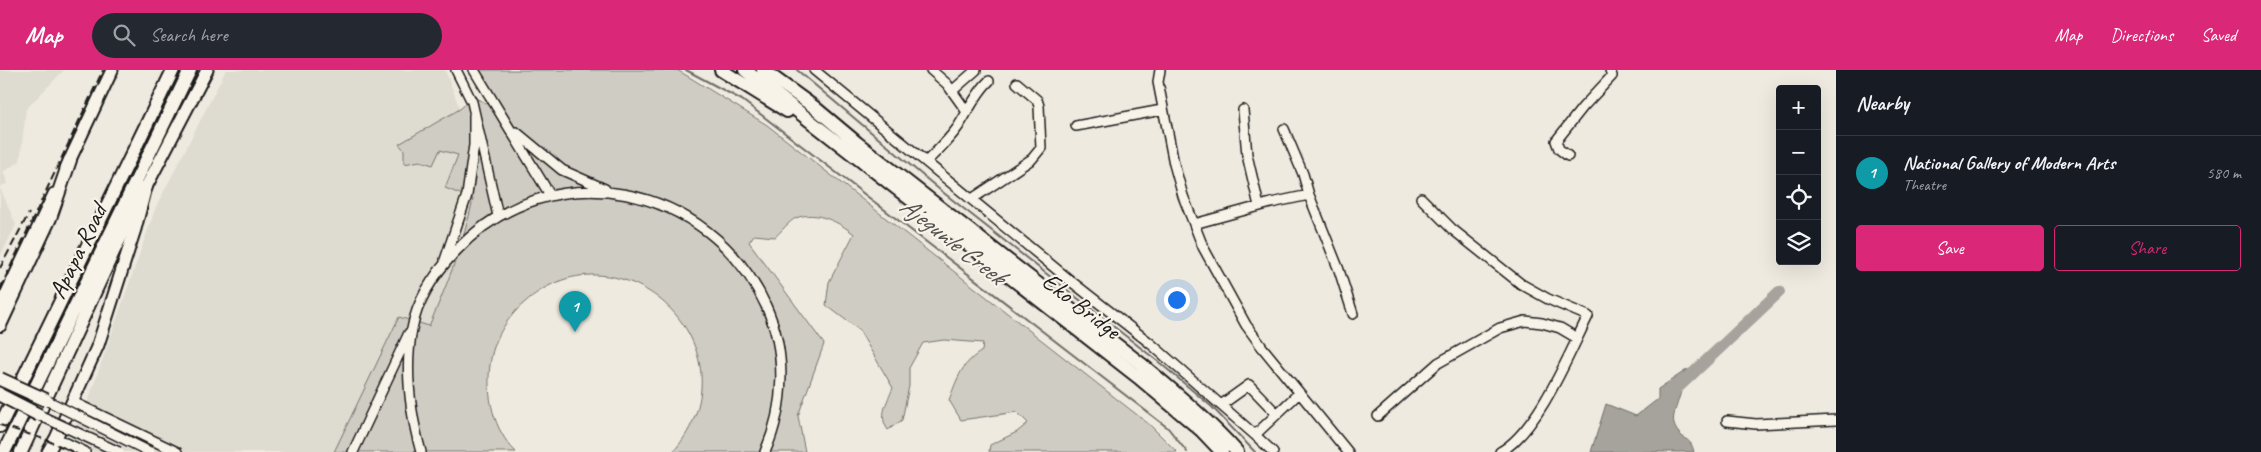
<!DOCTYPE html>
<html lang="en">
<head>
<meta charset="utf-8">
<style>
	:root { --surface:#171b24; --page:#242831; --text:#f1f3f6; --muted:#9ea1a6; --line:#363941; --accent:#db2777 }
	body { margin:0; font-family:Caveat,sans-serif; background:var(--page); color:var(--text) }
	.controls { position:absolute; right:15px; top:15px; display:grid; overflow:hidden; border-radius:5px; box-shadow:0 5px 20px #0002 }
	.controls button { width:45px; height:45px; display:grid; place-items:center; padding:0; border:0; border-bottom:1px solid var(--line); background:var(--surface); color:var(--text); font:25px sans-serif }
	.you { position:absolute; left:1176px; top:229px; width:18px; height:18px; margin:-12px; border:4px solid #fff; border-radius:50%; background:#1a73e8; box-shadow:0 0 0 8px #1a73e833 }
	.badge { display:grid; place-items:center; width:32px; height:32px; border-radius:50%; background:var(--accent); color:#fff; font-size:16px; font-weight:700 }
	.pin { position:absolute; translate:-50% -41px; filter:drop-shadow(0 1px 2px #0008) }
	.pin::after { content:''; position:absolute; top:26px; width:18px; height:15px; background:inherit; clip-path:polygon(0 0,100% 0,50% 100%) }
	.list { margin:0; padding:0; list-style:none }
	h2 { display:flex; justify-content:space-between; align-items:center; height:65px; margin:0; padding:0 20px; font-size:21px }
	h2 small { font-size:16px; font-weight:400; color:var(--muted) }
	.list li { display:grid; grid-template-columns:32px 1fr auto; gap:15px; align-items:center; box-sizing:border-box; height:75px; padding:0 20px; border-top:1px solid var(--line) }
	.list b { display:block; font-size:19px; white-space:nowrap }
	.list p { margin:0; font-size:16px; white-space:nowrap; color:var(--muted) }
	.list em { font-size:16px; font-style:normal; color:var(--muted) }
	.actions { display:flex; gap:10px; padding:15px 20px }
	.actions a { flex:1; padding:11px 0; border:1px solid var(--accent); border-radius:5px; text-align:center; font-size:18px; color:var(--accent) }
	.actions .main { background:var(--accent); color:#fff }
	.icon { flex:none; width:28px; height:28px; fill:none; stroke:currentColor; stroke-width:2; stroke-linecap:round; stroke-linejoin:round }
	.map { position:relative; flex:none; width:1836px; height:382px; overflow:hidden }
	header { display:flex; align-items:center; gap:30px; box-sizing:border-box; height:70px; padding:0 25px; background:var(--accent); color:#fff }
	header strong { font-size:24px }
	nav { display:flex; gap:28px; margin-inline-start:auto; font-size:18px }
	.search { width:350px; height:45px; background:var(--page); display:flex; align-items:center; gap:12px; box-sizing:border-box; padding:0 18px; border-radius:28px; color:var(--muted); font-size:19px }
	main { display:flex }
	aside { flex:1; background:var(--surface) }
	.map>svg:first-child { display:block }
	.built { fill:#dedbd1 }
	.green { fill:#cfccc3; stroke:#767470 }
	.water { fill:#a6a39d; stroke:#6f6d69 }
	.lines { fill:none; stroke-linecap:round; stroke-linejoin:round }
	.stream { stroke:#6f6d69; stroke-width:2 }
	.river { stroke:#a6a39d; stroke-width:12 }
	.minor-casing { stroke:#1c1c1c; stroke-width:12 }
	.major-casing { stroke:#1c1c1c; stroke-width:15 }
	.highway-casing { stroke:#1c1c1c; stroke-width:16 }
	.minor { stroke:#f7f3e8; stroke-width:9 }
	.major { stroke:#f7f3e8; stroke-width:11 }
	.highway { stroke:#f7f3e8; stroke-width:12 }
	.rail { stroke:#1c1c1c; stroke-width:2; stroke-dasharray:8 4; stroke-linecap:butt }
	.minor-bridge-casing { stroke:#1c1c1c; stroke-width:12; stroke-linecap:butt }
	.highway-bridge-casing { stroke:#1c1c1c; stroke-width:16; stroke-linecap:butt }
	.minor-bridge { stroke:#f7f3e8; stroke-width:9 }
	.highway-bridge { stroke:#f7f3e8; stroke-width:12 }
	.labels { text-anchor:middle; stroke-width:4.5; stroke-linejoin:round; paint-order:stroke }
	.street-label { font-size:25px; fill:#1c1c1c; stroke:#f7f3e8 }
	.water-label { font-size:26px; font-style:italic; fill:#535250; stroke:#f7f3e8 }
</style>
</head>
<body>
<header>
<strong>Map</strong>
<div class="search"><svg class="icon" aria-label="search" viewBox="0 0 24 24"><circle cx="10" cy="10" r="6"/><path d="M15 15l6 6"/></svg>Search here</div>
<nav><a>Map</a><a>Directions</a><a>Saved</a></nav>
</header>
<main>
<div class="map">
<svg width="1836" height="382" viewBox="0 0 1836 382">
	<rect width="100%" height="100%" fill="#eeeae0"/>
	<filter id="ink" filterUnits="userSpaceOnUse"><feTurbulence type="fractalNoise" baseFrequency=".02" numOctaves="2"/><feDisplacementMap in="SourceGraphic" scale="10" xChannelSelector="R" yChannelSelector="G"/><feConvolveMatrix kernelMatrix="1 2 1 2 8 2 1 2 1" color-interpolation-filters="sRGB"/></filter>
	<g filter="url(#ink)">
		<path class="built" d="M0,0H64L26,39L20,91L3,102L8,113L0,117Z
			M226,0H445L460,39L399,74L404,80V94L420,91L441,76L461,84L479,128L447,232L340,382H64L88,331L156,137Z
			M0,118L16,155L0,187Z"/>
		<path class="green" d="M476,0H677L689,7L767,55L1150,355L1177,382H989L990,375L1017,362L1028,353L1017,342L961,350L949,330C958,307 961,294 982,281L983,273L944,270L923,273L909,298V316L902,350L888,360C878,346 887,332 893,318L859,260L826,235L829,212L854,164C839,152 816,140 796,148C789,151 781,162 775,167L754,165L749,172L824,274L798,346L805,382H673C762,280 621,146 524,233C506,249 493,270 490,295C486,325 493,360 516,382H334L399,247L429,256C447,215 464,172 473,129L445,118L458,85L440,80L433,95L420,91L404,94V80L399,74L460,39L473,27L501,40Z"/>
		<path class="water" d="M1688,299C1682,309 1683,318 1679,328C1676,340 1669,350 1678,362C1685,371 1691,368 1694,382H1591L1606,334L1636,346L1658,329V319Z"/>
		<g class="lines">
			<path class="stream" d="M686,0L742,30L1168,358L1187,382
				M797,0L940,120L1160,293L1212,337L1255,382"/>
			<path class="river" d="M1670,325L1779,222"/>
			<defs>
				<path id="minor" d="M456,0L472,32L498,146
					M474,0L550,125
					M814,0L1072,212L1150,273L1255,365L1299,323
					M931,0L947,14L967,42
					M1160,0L1158,12L1174,94L1183,126L1203,177L1246,255L1262,277L1348,382
					M952,21L976,0
					M1243,40L1247,85L1259,136
					M1076,56L1162,40
					M1284,59L1303,104L1309,125
					M516,62L562,100L605,119
					M1568,86L1559,79L1556,71L1583,37L1612,6L1610,0
					M926,92C937,81 949,70 958,57C968,42 976,23 989,11
					M1421,128L1452,159L1521,214L1548,229L1588,246C1569,284 1538,361 1500,382
					M972,129L1032,89L1041,78L1039,36L1037,30L1017,13
					M1194,154L1271,133L1309,125L1339,200L1353,244
					M445,190L467,125L474,75V45
					M73,332L177,382
					M1221,335L1249,315L1277,344
					M1378,346L1438,293L1500,258L1525,251L1542,253L1560,258L1577,268
					M1727,351L1756,354L1836,350
					M1255,365L1273,382
					M56,368L85,382
					M353,382L409,263
					M421,382C410,342 404,301 412,259C417,230 436,202 456,181C550,80 710,113 766,236C787,282 785,336 765,382"/>
				<path id="major" d="M66,98L112,0
					M0,237L54,124
					M48,382L56,368L98,275L135,159L146,117L207,0"/>
				<path id="highway" d="M721,0L787,41
					M745,0L1138,307L1202,361L1222,382
					M763,0L814,37L857,73L1141,294C1175,322 1208,350 1237,382
					M0,255L50,148L70,90
					M0,356L173,0
					M4,382L190,0
					M21,382L114,180L146,117"/>
			</defs>
			<use href="#minor" class="minor-casing"/>
			<use href="#major" class="major-casing"/>
			<use href="#highway" class="highway-casing"/>
			<use href="#minor" class="minor"/>
			<use href="#major" class="major"/>
			<use href="#highway" class="highway"/>
			<path class="rail" d="M0,198L29,143
				M0,219L103,0
				M0,355L44,369L73,382"/>
			<defs>
				<path id="minor-bridge" d="M46,330L150,382
					M39,345L119,382"/>
				<path id="highway-bridge" d="M0,309L46,330
					M0,325L39,345"/>
			</defs>
			<use href="#minor-bridge" class="minor-bridge-casing"/>
			<use href="#highway-bridge" class="highway-bridge-casing"/>
			<use href="#minor-bridge" class="minor-bridge"/>
			<use href="#highway-bridge" class="highway-bridge"/>
		</g>
	</g>
	<g class="labels">
		<g class="street-label">
			<text transform="translate(77 181) rotate(-64)" y="9">Apapa Road</text>
			<text transform="translate(1082 235) rotate(38)" y="9">Eko Bridge</text>
		</g>
		<g class="water-label">
			<text transform="translate(953 170) rotate(38)" y="9">Ajegunle Creek</text>
		</g>
	</g>
</svg>
<div class="controls">
<button>+</button>
<button>−</button>
<button><svg class="icon" aria-label="locate" viewBox="0 0 24 24"><circle cx="12" cy="12" r="6"/><path d="M12 2v4M12 18v4M2 12h4M18 12h4"/></svg></button>
<button><svg class="icon" aria-label="layers" viewBox="0 0 24 24"><path d="M12 4l9 5-9 5-9-5zM3 14l9 5 9-5"/></svg></button>
</div>
<div class="you"></div>
<div class="pin badge" style="left:575px;top:262px;background:#0f9aa8">1</div>
</div>
<aside>
<h2>Nearby<small></small></h2>
<ul class="list">
<li><span class="badge" style="background:#0f9aa8">1</span><div><b>National Gallery of Modern Arts</b><p>Theatre</p></div><em>580 m</em></li>
</ul>
<div class="actions"><a class="main">Save</a><a>Share</a></div>
</aside>
</main>
</body>
</html>
